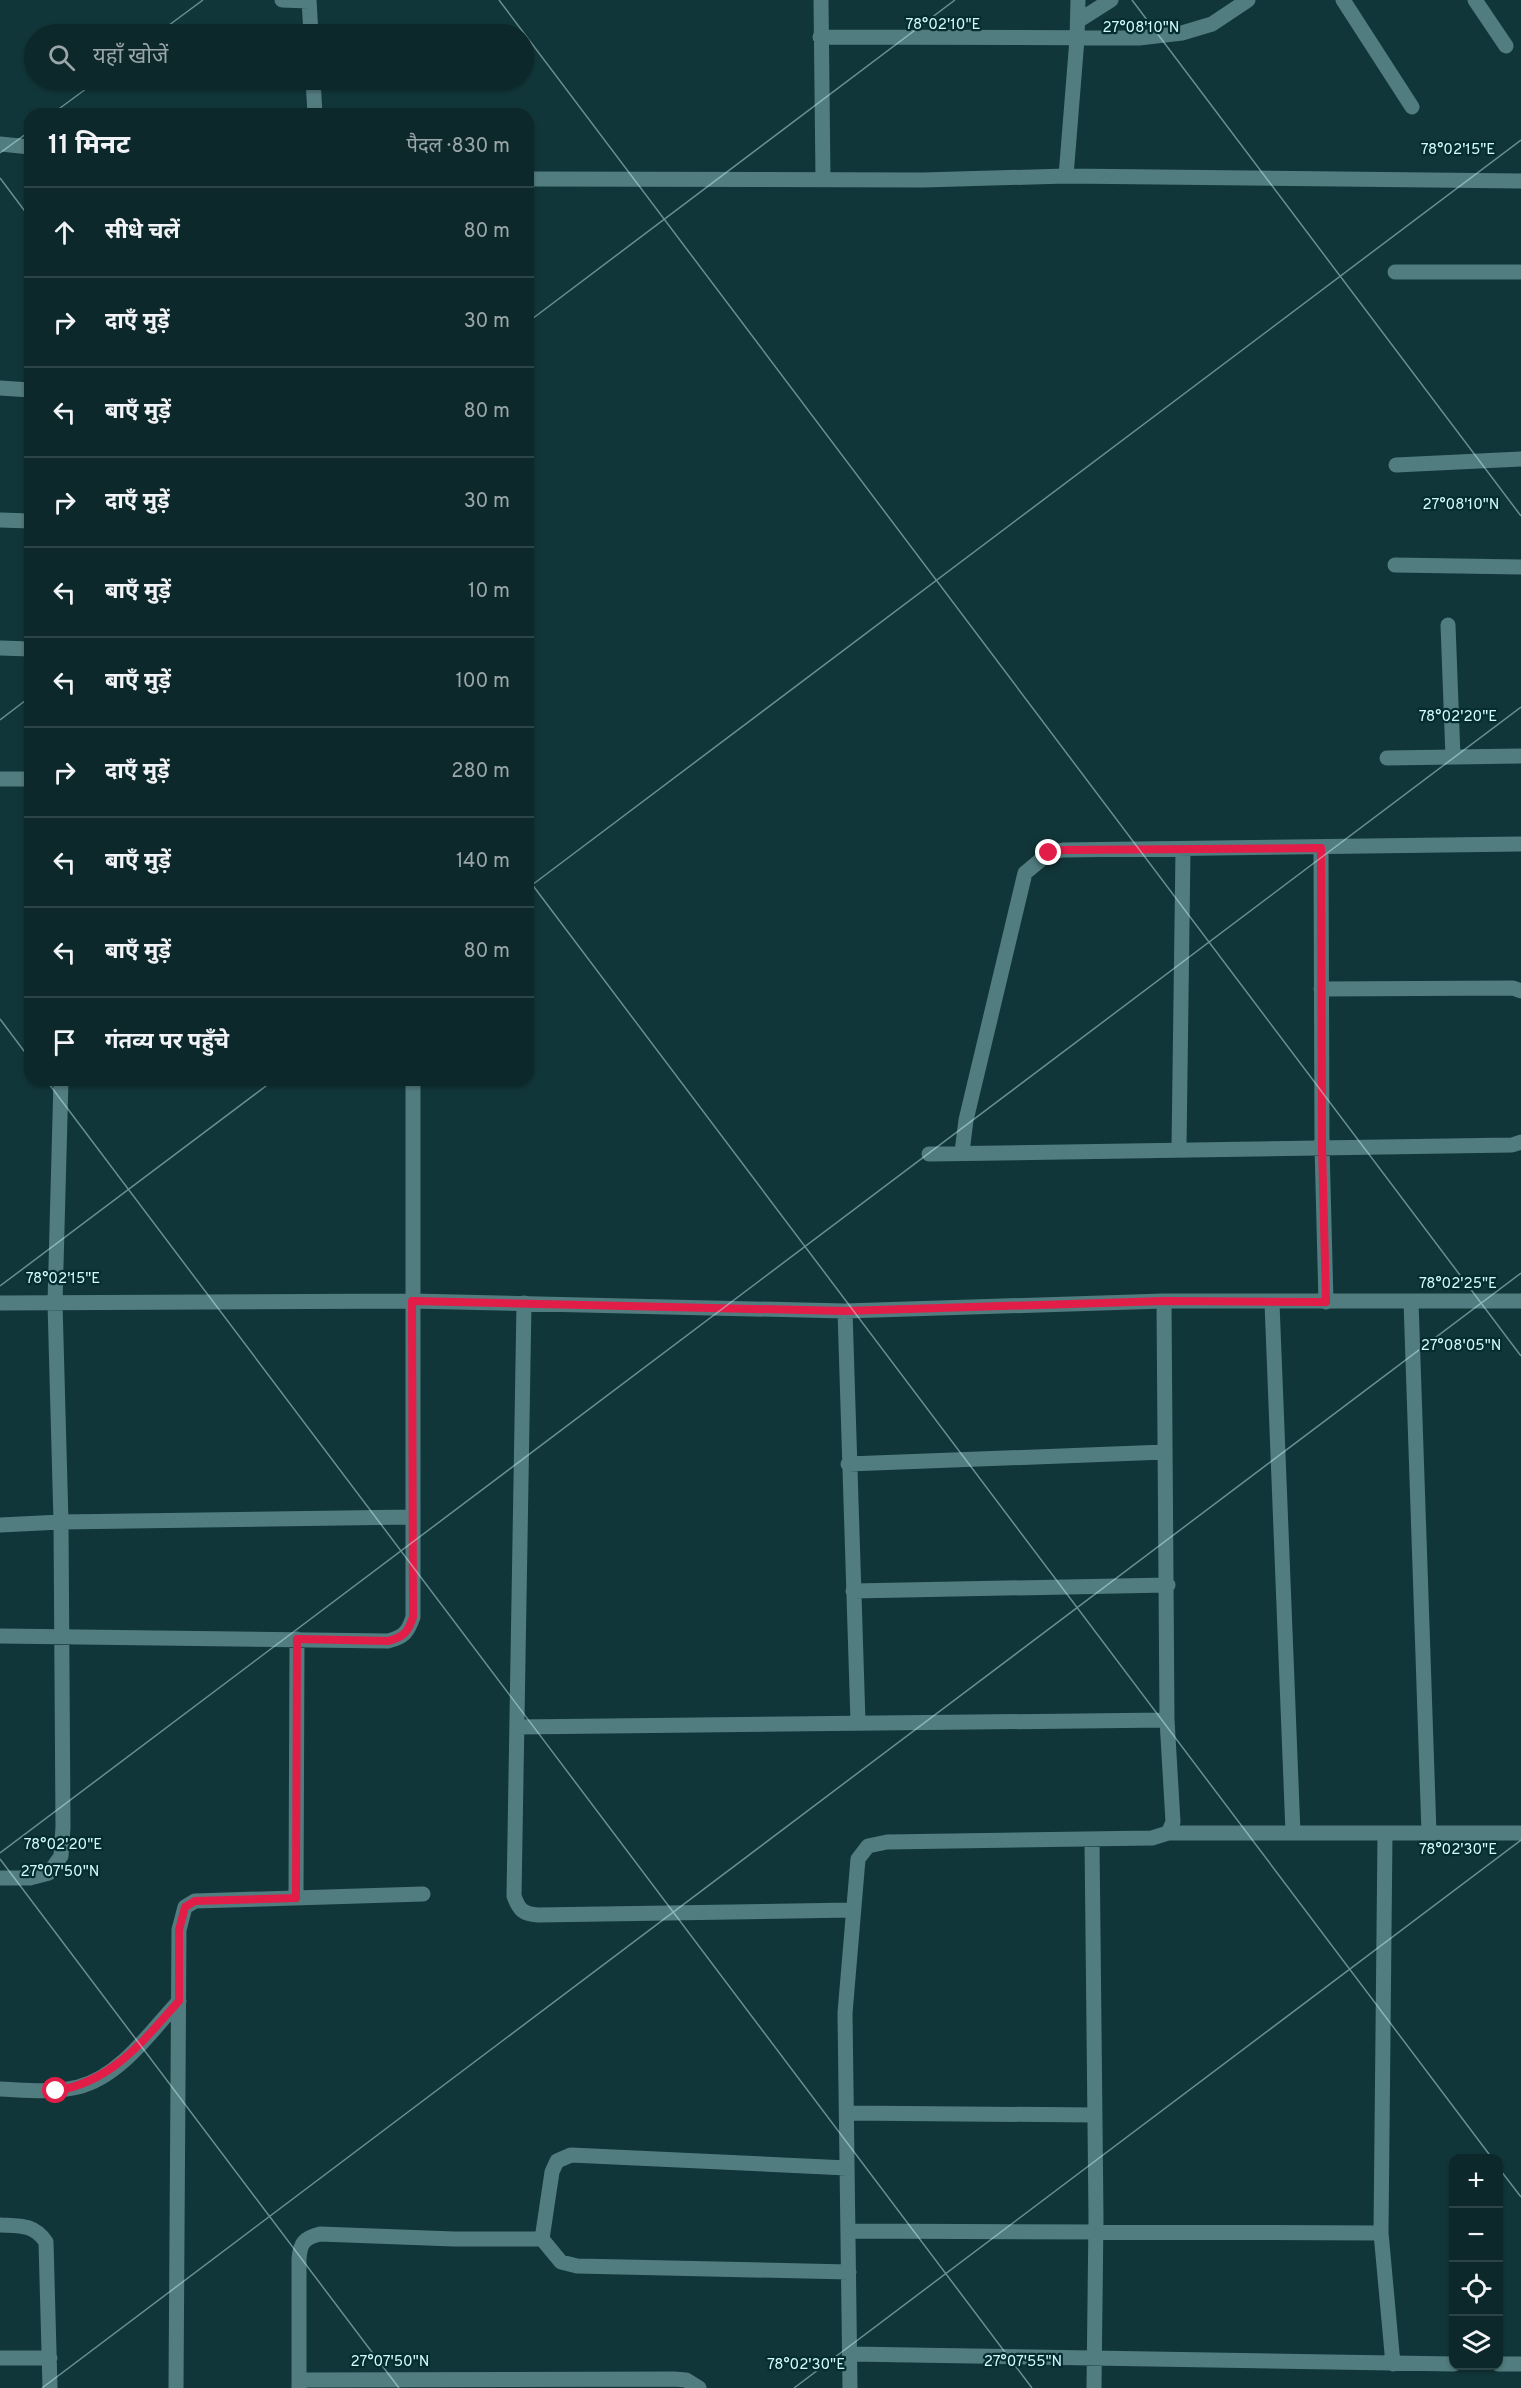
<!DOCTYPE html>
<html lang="hi">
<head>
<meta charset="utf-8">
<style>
	:root { --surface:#0d282b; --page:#163033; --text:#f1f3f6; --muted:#9aa6a9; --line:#2d4447 }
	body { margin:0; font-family:Overpass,"Noto Sans Devanagari",sans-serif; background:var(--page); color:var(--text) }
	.controls { position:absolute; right:18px; bottom:18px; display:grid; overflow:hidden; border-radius:12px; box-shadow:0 2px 4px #0004 }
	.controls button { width:54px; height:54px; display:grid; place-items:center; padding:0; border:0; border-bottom:2px solid var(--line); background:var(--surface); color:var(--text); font:30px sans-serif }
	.stop { position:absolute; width:18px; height:18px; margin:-14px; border:4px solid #e11d48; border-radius:50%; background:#fff }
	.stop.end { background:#e11d48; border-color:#fff; box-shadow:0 2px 6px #0008 }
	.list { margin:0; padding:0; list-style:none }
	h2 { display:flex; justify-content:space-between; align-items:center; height:78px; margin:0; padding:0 24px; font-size:26px }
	h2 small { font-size:20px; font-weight:400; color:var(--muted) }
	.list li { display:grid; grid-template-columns:39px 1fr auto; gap:18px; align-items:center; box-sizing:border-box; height:90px; padding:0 24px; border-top:2px solid var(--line) }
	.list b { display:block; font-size:22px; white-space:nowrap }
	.list em { font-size:20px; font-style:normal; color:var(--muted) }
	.icon { flex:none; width:33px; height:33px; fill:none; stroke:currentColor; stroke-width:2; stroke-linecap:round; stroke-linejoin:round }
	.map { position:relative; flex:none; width:1521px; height:2388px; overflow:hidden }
	.search { position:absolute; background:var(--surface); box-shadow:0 2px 4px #0004; left:24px; top:24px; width:510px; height:66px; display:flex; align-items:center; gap:15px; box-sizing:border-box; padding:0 21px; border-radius:33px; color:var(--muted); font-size:22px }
	.panel { position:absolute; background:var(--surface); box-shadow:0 2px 4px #0004; left:24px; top:108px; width:510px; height:978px; border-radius:18px }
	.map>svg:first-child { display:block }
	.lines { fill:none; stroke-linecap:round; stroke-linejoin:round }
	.minor { stroke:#527d80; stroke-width:15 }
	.route { stroke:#e11d48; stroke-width:8 }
	.ticks { fill:none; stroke:#d1fafd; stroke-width:1.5; stroke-opacity:0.45 }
	.ticks-label { font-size:15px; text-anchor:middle; fill:#d1fafd; stroke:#052c2f; stroke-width:4.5; stroke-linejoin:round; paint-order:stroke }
</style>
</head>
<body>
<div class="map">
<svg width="1521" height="2388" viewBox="0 0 1521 2388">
	<rect width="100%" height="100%" fill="#113639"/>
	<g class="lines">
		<path class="minor" d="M282,0L309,1
			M309,0L311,34
			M821,0L823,179
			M1343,0L1412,107
			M1475,0L1506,46
			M1078,21L1111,0
			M820,37L1139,38L1182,33L1212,24L1248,0
			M313,80L315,114
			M0,144L30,147
			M1066,176L1077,39L1078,0
			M528,179L923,180L1066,176L1521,181
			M1395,272H1521
			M0,388L30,390
			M1396,465L1521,459
			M0,520L30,521
			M1395,565L1521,567
			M1448,625L1453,757
			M0,648L30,649
			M1387,758L1521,756
			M0,779H30
			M1321,848L1322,1146L1326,1302
			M1321,989L1513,988L1521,991
			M1179,1148L1183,850
			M962,1152L966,1120L1025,873L1049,853L1063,850L1521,844
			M929,1154L1512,1145L1521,1142
			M1411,1301L1429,1833
			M0,1303L412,1301L845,1311L1164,1301H1521
			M524,1303L514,1896C519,1910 523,1914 538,1915L853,1910
			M1272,1303L1293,1833
			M845,1311L858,1722
			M848,1464L1165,1452
			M0,1525L61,1522L412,1517
			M853,1591L1168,1585
			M0,1636L388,1641C404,1637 408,1632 413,1617V1080
			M517,1727L1167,1720L1164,1301
			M1168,1833H1521
			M1092,1839L1096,2217L1094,2388
			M0,1878H30L49,1873L61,1856L63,1827L61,1522L55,1303L61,1080
			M296,1898L297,1639
			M0,2089C26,2090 53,2093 78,2087C120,2077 151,2031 179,2001
			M847,2113L1095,2115
			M0,2225C20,2226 34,2224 46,2242L50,2388
			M848,2231L1381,2233L1385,1833
			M1381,2233L1393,2364
			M542,2239L561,2262L577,2266L849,2272
			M850,2354L1454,2364
			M0,2358H50
			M1498,2364H1521
			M299,2380L674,2379L686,2380L699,2388
			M176,2388L179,1930L185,1907L195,1901L423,1894
			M299,2388V2259C300,2243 304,2238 320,2234L454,2239H542L552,2172L557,2161L571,2155L847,2168
			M850,2388L845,2013L858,1859L868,1846L887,1842L1152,1838L1168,1833L1173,1822L1167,1720"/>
	</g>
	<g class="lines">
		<path class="route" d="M56,2091C113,2081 142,2042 179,2001V1930L185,1907L195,1901L296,1898L297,1639L388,1641C404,1637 408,1632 413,1617L412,1301L845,1311L1164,1301L1326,1302L1322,1146L1321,848L1063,850L1049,853"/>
	</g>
	<path class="ticks" d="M499,0L1521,1356M1132,0L1521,516M157,34L203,0M52,114L98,80M0,153L30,131M0,178L30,218M528,322L955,0M0,720L30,697M528,879L1492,2158M528,888L1521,140M0,1019L30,1059M46,1080L1032,2388M0,1286L274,1080M0,1853L1521,707M0,1859L399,2388M1498,2167L1521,2197M42,2388L1521,1273M794,2388L1521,1840"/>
	<g class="ticks-label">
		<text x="943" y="29">78°02'10"E</text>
		<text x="1141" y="32">27°08'10"N</text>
		<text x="1458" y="154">78°02'15"E</text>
		<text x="1461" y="509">27°08'10"N</text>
		<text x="1458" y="721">78°02'20"E</text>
		<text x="63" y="1283">78°02'15"E</text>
		<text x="1458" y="1288">78°02'25"E</text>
		<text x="1461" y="1350">27°08'05"N</text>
		<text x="63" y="1849">78°02'20"E</text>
		<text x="1458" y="1854">78°02'30"E</text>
		<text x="60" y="1876">27°07'50"N</text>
		<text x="390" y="2366">27°07'50"N</text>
		<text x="1023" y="2366">27°07'55"N</text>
		<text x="806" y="2369">78°02'30"E</text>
	</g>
</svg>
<div class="controls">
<button>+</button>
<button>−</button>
<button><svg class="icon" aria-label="locate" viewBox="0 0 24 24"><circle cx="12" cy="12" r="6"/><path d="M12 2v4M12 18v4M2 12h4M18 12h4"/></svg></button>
<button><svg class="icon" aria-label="layers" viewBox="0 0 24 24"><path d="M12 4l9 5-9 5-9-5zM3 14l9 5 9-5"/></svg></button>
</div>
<div class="stop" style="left:56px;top:2091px"></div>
<div class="stop end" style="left:1049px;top:853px"></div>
<div class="search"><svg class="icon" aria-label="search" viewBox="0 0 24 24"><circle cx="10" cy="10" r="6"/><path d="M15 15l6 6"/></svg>यहाँ खोजें</div>
<section class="panel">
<h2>11 मिनट<small>पैदल · 830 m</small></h2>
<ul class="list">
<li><svg class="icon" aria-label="ahead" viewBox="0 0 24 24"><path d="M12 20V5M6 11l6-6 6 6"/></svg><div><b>सीधे चलें</b></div><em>80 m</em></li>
<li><svg class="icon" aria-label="right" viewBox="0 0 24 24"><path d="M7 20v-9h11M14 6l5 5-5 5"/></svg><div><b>दाएँ मुड़ें</b></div><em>30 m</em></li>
<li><svg class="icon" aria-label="left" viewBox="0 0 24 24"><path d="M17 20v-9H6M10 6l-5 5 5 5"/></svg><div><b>बाएँ मुड़ें</b></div><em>80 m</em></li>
<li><svg class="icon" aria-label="right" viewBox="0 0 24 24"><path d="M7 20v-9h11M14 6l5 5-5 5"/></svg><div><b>दाएँ मुड़ें</b></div><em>30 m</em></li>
<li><svg class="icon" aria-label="left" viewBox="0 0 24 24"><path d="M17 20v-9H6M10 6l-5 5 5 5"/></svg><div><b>बाएँ मुड़ें</b></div><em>10 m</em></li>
<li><svg class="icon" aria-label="left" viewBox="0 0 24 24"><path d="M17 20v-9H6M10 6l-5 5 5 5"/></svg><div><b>बाएँ मुड़ें</b></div><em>100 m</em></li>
<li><svg class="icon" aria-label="right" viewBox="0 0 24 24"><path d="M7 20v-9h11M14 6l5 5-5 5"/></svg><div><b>दाएँ मुड़ें</b></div><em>280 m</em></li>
<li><svg class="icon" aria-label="left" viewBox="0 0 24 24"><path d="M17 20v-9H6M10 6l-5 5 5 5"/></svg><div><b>बाएँ मुड़ें</b></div><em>140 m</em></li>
<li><svg class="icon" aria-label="left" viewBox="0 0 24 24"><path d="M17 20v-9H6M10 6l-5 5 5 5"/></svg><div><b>बाएँ मुड़ें</b></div><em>80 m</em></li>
<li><svg class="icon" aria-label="arrive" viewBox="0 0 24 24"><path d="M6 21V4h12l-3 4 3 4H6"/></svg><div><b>गंतव्य पर पहुँचे</b></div></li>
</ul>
</section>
</div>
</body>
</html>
